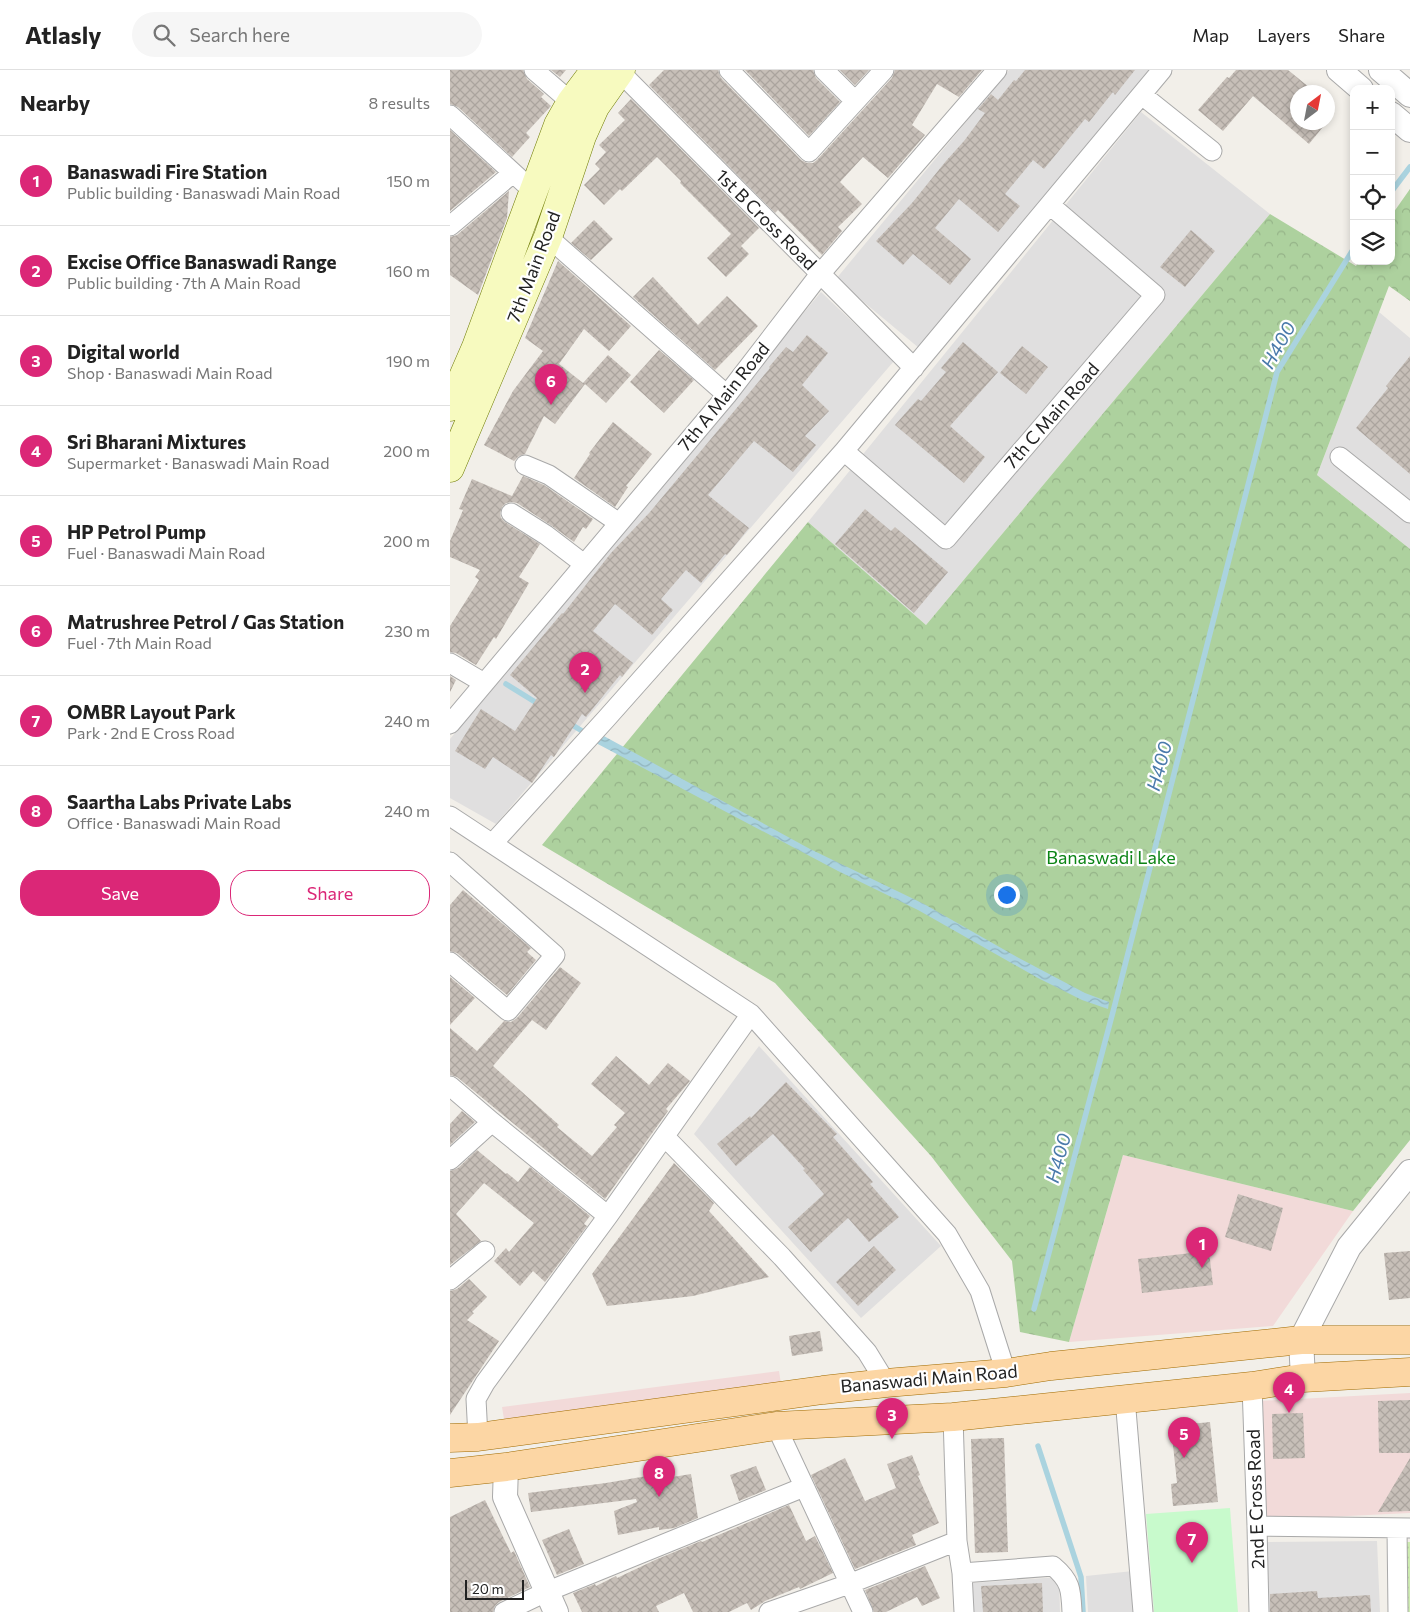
<!DOCTYPE html>
<html lang="en">
<head>
<meta charset="utf-8">
<style>
	:root { --surface:#fff; --page:#f6f6f6; --text:#222; --muted:#767676; --line:#e0e0e0; --accent:#db2777 }
	body { margin:0; font-family:Commissioner,sans-serif; background:var(--page); color:var(--text) }
	.controls { position:absolute; right:15px; top:15px; display:grid; overflow:hidden; border-radius:10px; box-shadow:0 2px 8px #0003 }
	.controls button { width:45px; height:45px; display:grid; place-items:center; padding:0; border:0; border-bottom:1px solid var(--line); background:var(--surface); color:var(--text); font:25px sans-serif }
	.compass { position:absolute; left:840px; top:15px; width:45px; height:45px; border-radius:50%; background:var(--surface); box-shadow:0 2px 8px #0003; rotate:32deg }
	.scale { position:absolute; left:15px; bottom:12px; width:59px; box-sizing:border-box; padding-left:5px; border:2px solid #222; border-top:0; font-size:14px; line-height:18px; white-space:nowrap; color:#222; -webkit-text-stroke:4px #fff; paint-order:stroke }
	.you { position:absolute; left:556px; top:824px; width:18px; height:18px; margin:-12px; border:4px solid #fff; border-radius:50%; background:#1a73e8; box-shadow:0 0 0 8px #1a73e833 }
	.badge { display:grid; place-items:center; width:32px; height:32px; border-radius:50%; background:var(--accent); color:#fff; font-size:16px; font-weight:700 }
	.pin { position:absolute; translate:-50% -41px; filter:drop-shadow(0 1px 2px #0008) }
	.pin::after { content:''; position:absolute; top:26px; width:18px; height:15px; background:inherit; clip-path:polygon(0 0,100% 0,50% 100%) }
	.list { margin:0; padding:0; list-style:none }
	h2 { display:flex; justify-content:space-between; align-items:center; height:65px; margin:0; padding:0 20px; font-size:21px }
	h2 small { font-size:16px; font-weight:400; color:var(--muted) }
	.list li { display:grid; grid-template-columns:32px 1fr auto; gap:15px; align-items:center; box-sizing:border-box; height:90px; padding:0 20px; border-top:1px solid var(--line) }
	.list b { display:block; font-size:19px; white-space:nowrap }
	.list p { margin:0; font-size:16px; white-space:nowrap; color:var(--muted) }
	.list em { font-size:16px; font-style:normal; color:var(--muted) }
	.actions { display:flex; gap:10px; padding:15px 20px }
	.actions a { flex:1; padding:11px 0; border:1px solid var(--accent); border-radius:20px; text-align:center; font-size:18px; color:var(--accent) }
	.actions .main { background:var(--accent); color:#fff }
	.icon { flex:none; width:28px; height:28px; fill:none; stroke:currentColor; stroke-width:2; stroke-linecap:round; stroke-linejoin:round }
	.map { position:relative; flex:none; width:960px; height:1542px; overflow:hidden }
	header { display:flex; align-items:center; gap:30px; box-sizing:border-box; height:70px; padding:0 25px; background:var(--surface); border-bottom:1px solid var(--line) }
	header strong { font-size:24px }
	nav { display:flex; gap:28px; margin-inline-start:auto; font-size:18px }
	.search { width:350px; height:45px; background:var(--page); display:flex; align-items:center; gap:12px; box-sizing:border-box; padding:0 18px; border-radius:28px; color:var(--muted); font-size:19px }
	main { display:flex }
	aside { flex:1; background:var(--surface) }
	.map>svg:first-child { display:block }
	.residential { fill:#e0dfdf }
	.commercial { fill:#f2dad9 }
	.grass { fill:url(#grass-dots) }
	.forest { fill:url(#forest-crowns) }
	.park { fill:#c8facc }
	.water { fill:url(#water-waves) }
	.lines { fill:none; stroke-linecap:round; stroke-linejoin:round }
	.stream { stroke:#aad3df; stroke-width:5.5 }
	.building { fill:url(#building-cross-hatch) }
	.minor-casing { stroke:#a9a9a9; stroke-width:21 }
	.tertiary-casing { stroke:#a9a9a9; stroke-width:26 }
	.secondary-casing { stroke:#707d05; stroke-width:29 }
	.primary-casing { stroke:#a06b00; stroke-width:29 }
	.minor { stroke:#fff; stroke-width:19 }
	.tertiary { stroke:#fff; stroke-width:24 }
	.secondary { stroke:#f7fabf; stroke-width:28 }
	.primary { stroke:#fcd6a4; stroke-width:28 }
	.labels { text-anchor:middle; stroke-width:4.5; stroke-linejoin:round; paint-order:stroke }
	.street-label { font-size:18px; fill:#222; stroke:#fff }
	.park-label { font-size:18px; fill:#0c8416; stroke:#fff }
	.water-label { font-size:19px; font-style:italic; fill:#4a7aab; stroke:#fff }
</style>
</head>
<body>
<header>
<strong>Atlasly</strong>
<div class="search"><svg class="icon" aria-label="search" viewBox="0 0 24 24"><circle cx="10" cy="10" r="6"/><path d="M15 15l6 6"/></svg>Search here</div>
<nav><a>Map</a><a>Layers</a><a>Share</a></nav>
</header>
<main>
<aside>
<h2>Nearby<small>8 results</small></h2>
<ul class="list">
<li><span class="badge">1</span><div><b>Banaswadi Fire Station</b><p>Public building · Banaswadi Main Road</p></div><em>150 m</em></li>
<li><span class="badge">2</span><div><b>Excise Office Banaswadi Range</b><p>Public building · 7th A Main Road</p></div><em>160 m</em></li>
<li><span class="badge">3</span><div><b>Digital world</b><p>Shop · Banaswadi Main Road</p></div><em>190 m</em></li>
<li><span class="badge">4</span><div><b>Sri Bharani Mixtures</b><p>Supermarket · Banaswadi Main Road</p></div><em>200 m</em></li>
<li><span class="badge">5</span><div><b>HP Petrol Pump</b><p>Fuel · Banaswadi Main Road</p></div><em>200 m</em></li>
<li><span class="badge">6</span><div><b>Matrushree Petrol / Gas Station</b><p>Fuel · 7th Main Road</p></div><em>230 m</em></li>
<li><span class="badge">7</span><div><b>OMBR Layout Park</b><p>Park · 2nd E Cross Road</p></div><em>240 m</em></li>
<li><span class="badge">8</span><div><b>Saartha Labs Private Labs</b><p>Office · Banaswadi Main Road</p></div><em>240 m</em></li>
</ul>
<div class="actions"><a class="main">Save</a><a>Share</a></div>
</aside>
<div class="map">
<svg width="960" height="1542" viewBox="0 0 960 1542">
	<defs>
		<pattern id="grass-dots" width="8" height="8" patternUnits="userSpaceOnUse" patternTransform="scale(1.25)"><rect width="8" height="8" fill="#cdebb0"/><path d="M2 2h.1M6 6h.1" fill="none" stroke="#b0c997" stroke-width="1.8" stroke-linecap="round"/></pattern>
		<pattern id="forest-crowns" width="20" height="18" patternUnits="userSpaceOnUse" patternTransform="scale(1.25)"><rect width="20" height="18" fill="#add19e"/><path d="M2 6a3 3 0 1 1 6 0M12 15a3 3 0 1 1 6 0" fill="none" stroke="#95b388"/></pattern>
		<pattern id="water-waves" width="16" height="10" patternUnits="userSpaceOnUse" patternTransform="scale(1.25)"><rect width="16" height="10" fill="#aad3df"/><path d="M0 5q4-4 8 0t8 0" fill="none" stroke="#92b5bf"/></pattern>
		<pattern id="building-cross-hatch" width="8" height="8" patternUnits="userSpaceOnUse" patternTransform="scale(1.25)"><rect width="8" height="8" fill="#c7bfb8"/><path d="M0 0l8 8M0 8l8-8" fill="none" stroke="#aba49e"/></pattern>
	</defs>
	<rect width="100%" height="100%" fill="#f2efe9"/>
	<path class="residential" d="M559,0H699L469,278L386,209Z
		M691,42L820,144L476,555L358,452Z
		M371,222L444,291L46,754L0,728V669Z
		M929,242L960,268V479L867,405Z
		M309,976L491,1176L411,1248L244,1064Z
		M927,1471L930,1542H813L811,1472Z
		M683,1501L685,1542H638L636,1506Z
		M609,1507L610,1542H523L522,1513Z"/>
	<path class="commercial" d="M673,1085L903,1141L823,1256L619,1272Z
		M329,1301L331,1314L54,1349L52,1337Z
		M960,1323V1443L816,1450L809,1331Z"/>
	<path class="grass" d="M954,1472H960V1542H957Z"/>
	<path class="forest" d="M960,119V231L939,216L867,405L960,479V1070L903,1141L673,1085L619,1272L570,1262L562,1191L481,1086L325,913L92,775L358,452L476,555L820,144L906,196L909,191H941V146Z"/>
	<path class="park" d="M780,1438L788,1542H704L696,1444Z"/>
	<path class="water" d="M152,665L360,779L474,834L567,887L635,923L659,932L658,939L632,930L588,908L468,840L388,801L144,672Z"/>
	<g class="lines">
		<path class="stream" d="M941,122L960,97
			M56,614L90,635
			M119,653L137,664
			M584,1239L664,938L827,302L904,178
			M588,1376L631,1507L633,1542"/>
	</g>
	<path class="building" d="M0,0H73L77,9L94,24L91,27L101,36L76,63L80,67L62,87L8,37L0,34Z
		M101,0H116L110,7Z
		M214,0H268L271,8L351,90L357,93H363L367,90L442,8L445,0H532L509,27L487,14L462,55L475,65L438,108L413,87L390,112L412,134L388,157L392,161L372,185L328,140L325,143L199,15Z
		M295,0H363L366,8L390,32L359,66Z
		M390,0H419L405,15Z
		M575,0H685L665,25L663,22L639,52L635,49L594,99L583,90L555,124L570,136L548,162L509,129L485,158L521,189L500,215L463,184L453,195L426,171L462,133L496,91L514,71L535,43L528,39L541,24L548,30L564,10L566,11Z
		M786,0H838L865,22H848V52H877L859,74L803,26L773,61L748,40L777,7L779,8Z
		M181,29L309,158L291,176L299,184L276,207L257,188L281,164L230,113L231,111L207,87L172,121L170,119L154,135L134,115L150,99L145,94L156,82L149,75L175,50L168,43Z
		M0,60L46,102L0,141Z
		M59,121L57,148L28,225L0,205V167L7,165Z
		M144,150L163,169L141,190L121,173Z
		M741,160L765,181L735,217L710,197Z
		M108,191L181,256L159,281L134,259L109,294L133,313L158,285L181,305L156,333L135,314L105,354L94,346L75,384L69,386L64,391L34,375L63,321L93,281L75,268Z
		M203,207L248,255L277,226L308,256L265,300L183,227Z
		M357,265L378,283L352,315L379,341L355,366L366,375L343,402L304,371L258,425L299,458L277,485L275,484L251,513L236,500L211,529L223,540L202,565L165,534L143,561L183,593L172,607L170,605L136,647L132,644L104,687L101,685L82,713L43,687L35,699L5,681L31,639L65,661L87,628L60,605L112,543L113,544L161,483L200,442L320,298L319,297L336,277L343,282Z
		M513,272L548,302L500,356L535,387L514,413L445,355L468,329L471,331L496,302L491,298Z
		M572,276L598,297L576,324L550,303Z
		M209,280L244,310L214,343L180,312Z
		M960,286V404L906,358L938,318L936,316Z
		M163,352L202,384L176,416L178,417L165,437L124,408L140,384L139,383Z
		M73,406L94,415L143,449L136,459L133,457L124,472L102,456L67,433L61,432L56,433L52,437L50,443L51,448L55,452L90,474L69,507L79,513L46,569L44,567L26,595L6,583L0,582V556L29,510L25,507L30,500L0,487V471L13,440L9,439L22,409L62,426Z
		M415,439L441,461L445,457L498,502L464,543L385,474Z
		M0,606L6,610L0,622Z
		M13,820L81,878L77,882L86,890L57,925L7,883L0,881V835Z
		M110,897L131,913L96,960L82,950L43,996L109,1055L107,1057L142,1086L167,1057L164,1055L175,1043L141,1014L166,986L199,1015L218,993L240,1011L216,1039L218,1041L155,1129L7,1007L0,1005V958L27,981L54,951L61,952L67,948Z
		M0,907L25,928L0,955Z
		M336,1012L387,1064L383,1067L423,1112L420,1114L449,1147L419,1172L398,1148L361,1182L338,1157L374,1124L353,1100L355,1099L323,1064L286,1096L267,1074L300,1046L301,1048Z
		M12,1041L25,1052L0,1075V1054Z
		M27,1080L56,1104L57,1103L68,1112L80,1097L140,1146L134,1154L137,1156L95,1212L83,1201L70,1216L44,1191L56,1178L59,1182L84,1153L34,1113L6,1144L31,1171L0,1195V1101L8,1098Z
		M224,1093L264,1133L259,1141L319,1207L243,1226L157,1236L142,1204Z
		M788,1124L833,1138L821,1181L775,1167Z
		M424,1176L446,1200L408,1236L386,1212Z
		M759,1181L763,1215L692,1223L688,1189Z
		M960,1181V1228L939,1230L934,1183Z
		M19,1209L37,1227L22,1242L24,1243L17,1250L49,1271L0,1345V1221L7,1219Z
		M370,1261L373,1281L342,1286L339,1266Z
		M960,1330V1383H929L928,1331Z
		M853,1343L855,1388L823,1389L822,1344Z
		M760,1352L768,1432L723,1436L721,1414L727,1413L721,1356Z
		M554,1368L558,1482L525,1483L521,1369Z
		M462,1385L470,1405L468,1406L489,1453L462,1465L466,1475L405,1499L361,1405L395,1388L415,1431L446,1418L437,1394Z
		M960,1388V1441L928,1442Z
		M306,1396L316,1420L289,1431L280,1405Z
		M241,1404L248,1448L224,1458L209,1460V1457L168,1465L164,1441L187,1432L186,1429L81,1442L78,1423L156,1413L197,1406L198,1411Z
		M35,1430L61,1483L64,1481L80,1517L49,1532L45,1536L43,1542H0V1447Z
		M339,1435L356,1471L365,1466L383,1503L350,1519L349,1517L315,1531L301,1540L297,1533L279,1542H243L234,1523L206,1536L209,1542H132L123,1523L145,1514L146,1516L166,1506L167,1508L205,1490L251,1471L252,1472Z
		M119,1459L134,1494L107,1505L92,1470Z
		M475,1496L490,1528L472,1536L467,1527L436,1542H424L415,1520Z
		M592,1513L593,1542H533L531,1516Z
		M867,1521L868,1528L920,1525L921,1542H820V1524Z"/>
	<g class="lines">
		<defs>
			<path id="minor" d="M84,0L121,32
				M279,0L359,82L434,0
				M374,0L405,31
				M170,2L464,298
				M692,25L762,81
				M0,45L83,121
				M0,156L63,103
				M98,167L277,325
				M394,381L496,469L705,225L600,135
				M890,387L960,443
				M75,395L99,405L169,453
				M61,443L96,465L134,494
				M0,593L34,613
				M0,654L277,325L370,204L547,0
				M0,746L301,944L497,1164L530,1221L556,1303
				M43,773L156,649L394,381L712,0
				M0,792L105,885L58,941L0,892
				M0,1016L42,1052L158,1146
				M215,1067L332,1187L417,1282L436,1313
				M0,1090L42,1052
				M0,1210L35,1181
				M802,1316L807,1456L809,1542
				M675,1328L693,1542
				M503,1347L507,1471L512,1503L514,1542
				M326,1356L413,1542
				M28,1367L26,1329L35,1313L158,1146L301,944
				M807,1456L960,1458
				M947,1459L948,1542
				M512,1503L603,1496C621,1511 621,1520 622,1542
				M54,1542L96,1522L354,1417
				M319,1542L399,1514L507,1471"/>
			<path id="tertiary" d="M889,0L911,19
				M931,0L960,25
				M941,44L960,60
				M853,1308L851,1270L899,1177L960,1102
				M56,1397L55,1427L106,1542"/>
			<path id="secondary" d="M0,337L26,277L108,55L121,32L145,0
				M0,398L98,167L132,66L145,37L171,0"/>
			<path id="primary" d="M0,1368L28,1367L373,1320L436,1313L556,1303L601,1296L851,1270H960
				M0,1403L56,1397L326,1356L503,1347L802,1316L853,1308L960,1302"/>
		</defs>
		<use href="#minor" class="minor-casing"/>
		<use href="#tertiary" class="tertiary-casing"/>
		<use href="#secondary" class="secondary-casing"/>
		<use href="#primary" class="primary-casing"/>
		<use href="#minor" class="minor"/>
		<use href="#tertiary" class="tertiary"/>
		<use href="#secondary" class="secondary"/>
		<use href="#primary" class="primary"/>
	</g>
	<g class="labels">
		<g class="street-label">
			<text transform="translate(316 150) rotate(45)" y="6">1st B Cross Road</text>
			<text transform="translate(84 197) rotate(-69)" y="6">7th Main Road</text>
			<text transform="translate(274 327) rotate(-51)" y="6">7th A Main Road</text>
			<text transform="translate(602 346) rotate(-49)" y="6">7th C Main Road</text>
			<text transform="translate(479 1309) rotate(-5)" y="6">Banaswadi Main Road</text>
			<text transform="translate(806 1429) rotate(-92)" y="6">2nd E Cross Road</text>
		</g>
		<g class="park-label">
			<text x="661" y="794">Banaswadi Lake</text>
		</g>
		<g class="water-label">
			<text transform="translate(828 275) rotate(-61)" y="7">H400</text>
			<text transform="translate(709 696) rotate(-75)" y="7">H400</text>
			<text transform="translate(608 1088) rotate(-75)" y="7">H400</text>
		</g>
	</g>
</svg>
<div class="controls">
<button>+</button>
<button>−</button>
<button><svg class="icon" aria-label="locate" viewBox="0 0 24 24"><circle cx="12" cy="12" r="6"/><path d="M12 2v4M12 18v4M2 12h4M18 12h4"/></svg></button>
<button><svg class="icon" aria-label="layers" viewBox="0 0 24 24"><path d="M12 4l9 5-9 5-9-5zM3 14l9 5 9-5"/></svg></button>
</div>
<svg class="compass" viewBox="-18 -18 36 36"><path d="M0-13l5 13h-10z" fill="#e53935"/><path d="M0 13l5-13h-10z" fill="#767676"/></svg>
<div class="scale">20 m</div>
<div class="you"></div>
<div class="pin badge" style="left:752px;top:1198px">1</div>
<div class="pin badge" style="left:135px;top:623px">2</div>
<div class="pin badge" style="left:442px;top:1369px">3</div>
<div class="pin badge" style="left:839px;top:1343px">4</div>
<div class="pin badge" style="left:734px;top:1388px">5</div>
<div class="pin badge" style="left:101px;top:335px">6</div>
<div class="pin badge" style="left:742px;top:1493px">7</div>
<div class="pin badge" style="left:209px;top:1427px">8</div>
</div>
</main>
</body>
</html>
